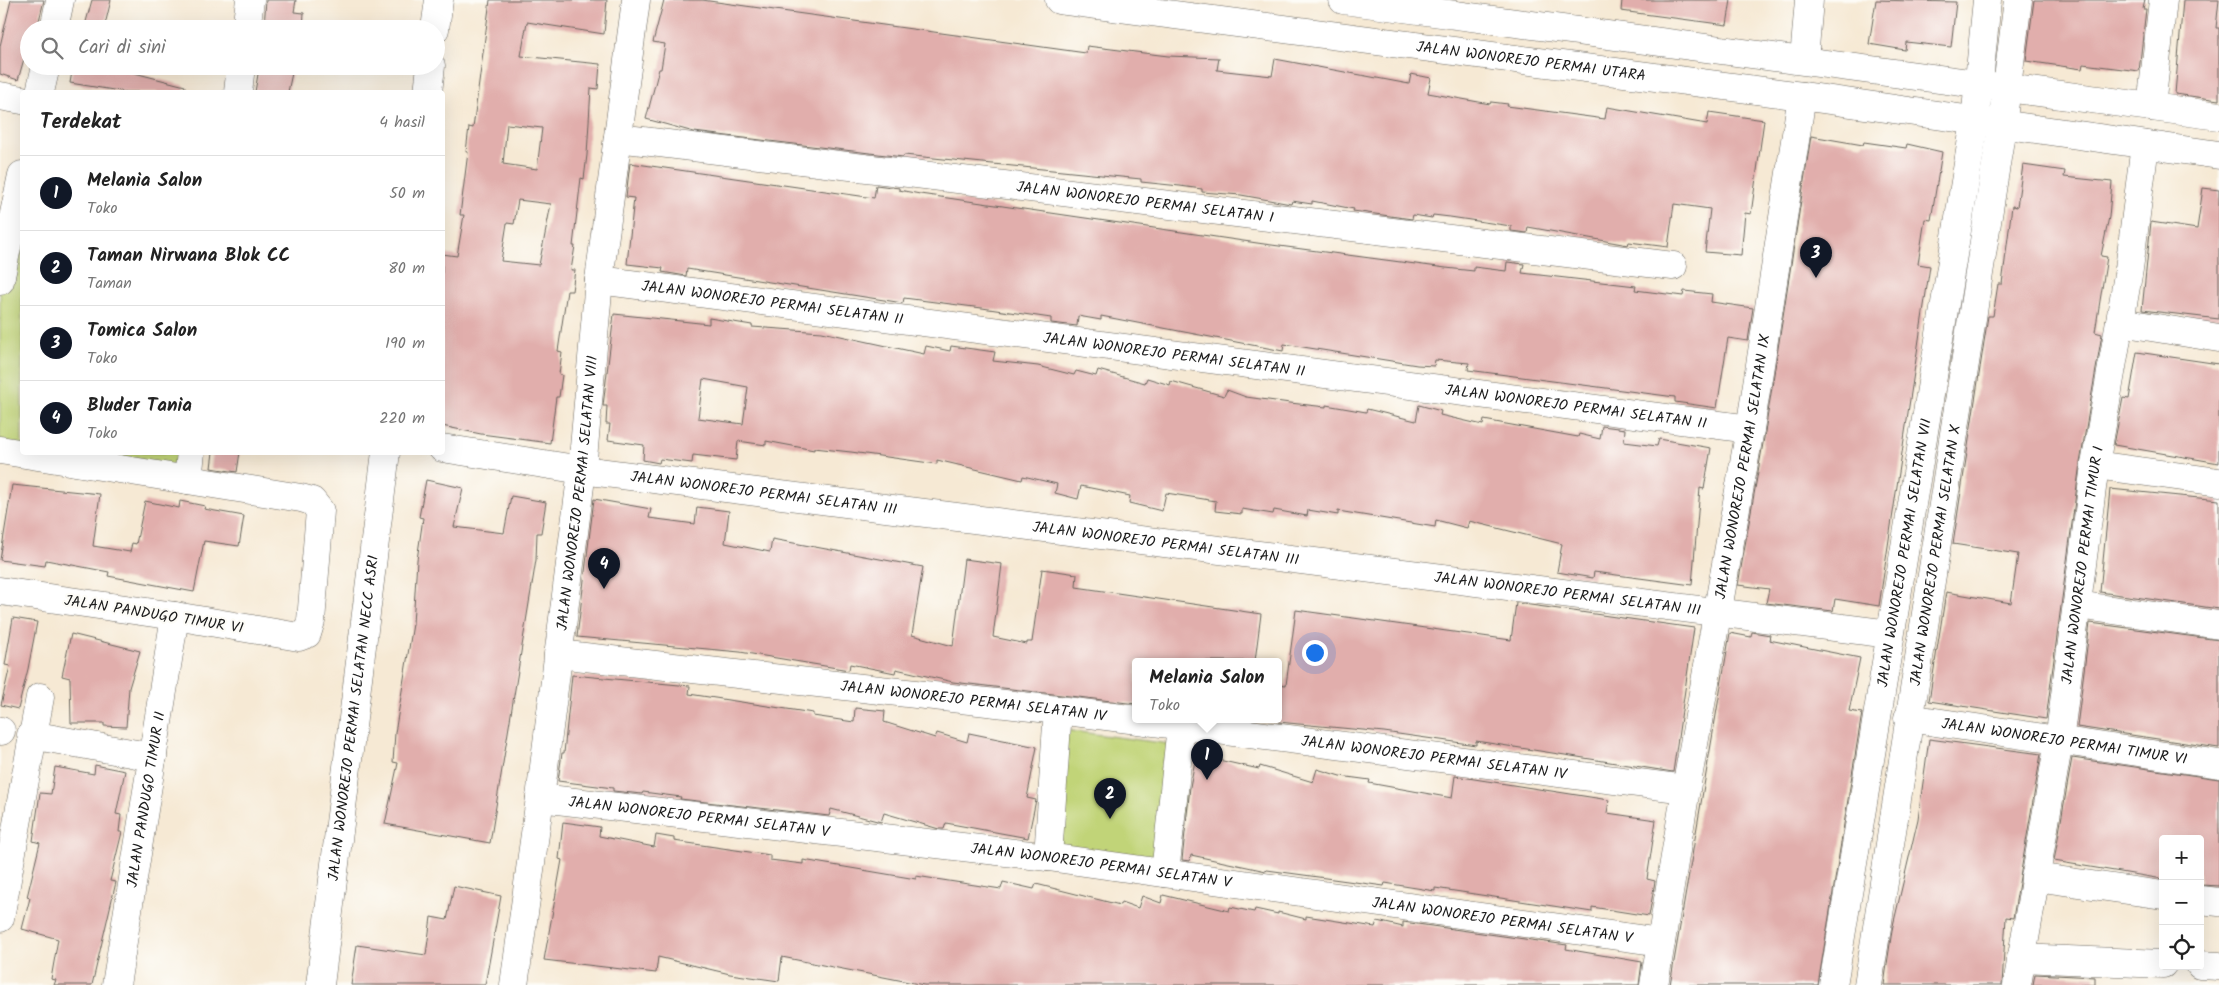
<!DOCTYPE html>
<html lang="id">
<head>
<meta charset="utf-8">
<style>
	:root { --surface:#fff; --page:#f2f2f2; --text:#222; --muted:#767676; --line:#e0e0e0; --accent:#111827 }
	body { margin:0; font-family:Kalam,sans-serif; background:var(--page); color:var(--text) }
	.controls { position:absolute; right:15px; bottom:15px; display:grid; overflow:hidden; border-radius:5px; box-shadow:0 5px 20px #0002 }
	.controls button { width:45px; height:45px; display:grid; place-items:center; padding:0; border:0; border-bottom:1px solid var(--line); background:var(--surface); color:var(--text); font:25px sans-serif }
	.you { position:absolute; left:1314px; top:652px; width:18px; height:18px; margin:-12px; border:4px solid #fff; border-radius:50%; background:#1a73e8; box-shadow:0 0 0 8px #1a73e833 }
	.badge { display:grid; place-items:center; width:32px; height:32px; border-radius:50%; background:var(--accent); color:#fff; font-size:16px; font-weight:700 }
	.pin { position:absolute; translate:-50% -41px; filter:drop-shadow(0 1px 2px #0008) }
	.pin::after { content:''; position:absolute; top:26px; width:18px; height:15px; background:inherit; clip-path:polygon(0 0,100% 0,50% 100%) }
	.popup { position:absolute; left:1132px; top:658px; width:150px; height:65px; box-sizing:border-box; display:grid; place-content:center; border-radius:5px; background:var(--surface); filter:drop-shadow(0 1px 4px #0005); font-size:16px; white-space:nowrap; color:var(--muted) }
	.popup b { font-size:19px; color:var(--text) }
	.popup::after { content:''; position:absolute; left:50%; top:100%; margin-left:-10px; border:10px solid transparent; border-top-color:var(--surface) }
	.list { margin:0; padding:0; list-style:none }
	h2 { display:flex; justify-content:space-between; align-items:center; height:65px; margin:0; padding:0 20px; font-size:21px }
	h2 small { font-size:16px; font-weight:400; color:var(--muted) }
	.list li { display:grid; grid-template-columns:32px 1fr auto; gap:15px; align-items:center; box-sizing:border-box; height:75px; padding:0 20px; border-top:1px solid var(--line) }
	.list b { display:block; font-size:19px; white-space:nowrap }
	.list p { margin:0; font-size:16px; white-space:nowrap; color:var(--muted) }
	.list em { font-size:16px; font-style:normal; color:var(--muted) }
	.icon { flex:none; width:28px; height:28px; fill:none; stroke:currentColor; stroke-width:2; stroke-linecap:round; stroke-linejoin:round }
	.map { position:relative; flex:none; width:2219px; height:985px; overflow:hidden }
	.search { position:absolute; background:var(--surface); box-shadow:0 5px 20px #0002; left:20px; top:20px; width:425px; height:55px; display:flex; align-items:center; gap:12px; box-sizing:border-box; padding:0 18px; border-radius:28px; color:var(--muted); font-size:19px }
	.panel { position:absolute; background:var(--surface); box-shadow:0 5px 20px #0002; left:20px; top:90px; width:425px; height:365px; border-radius:5px }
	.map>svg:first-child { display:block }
	.green { fill:#c1d478; stroke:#6e784a }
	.building { fill:#e1aeac; fill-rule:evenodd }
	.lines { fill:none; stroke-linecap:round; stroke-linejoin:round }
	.minor-casing { stroke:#68645c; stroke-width:29 }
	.minor { stroke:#fff; stroke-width:28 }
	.labels { text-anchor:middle; stroke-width:4.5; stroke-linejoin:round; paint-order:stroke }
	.street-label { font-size:15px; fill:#1c1c1c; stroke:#fdfcf7 }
</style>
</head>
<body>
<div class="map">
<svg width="2219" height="985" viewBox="0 0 2219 985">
	<rect width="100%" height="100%" fill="#fdfcf7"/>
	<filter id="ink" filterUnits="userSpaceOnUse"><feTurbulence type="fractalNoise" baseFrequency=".02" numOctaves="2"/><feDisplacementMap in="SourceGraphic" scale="10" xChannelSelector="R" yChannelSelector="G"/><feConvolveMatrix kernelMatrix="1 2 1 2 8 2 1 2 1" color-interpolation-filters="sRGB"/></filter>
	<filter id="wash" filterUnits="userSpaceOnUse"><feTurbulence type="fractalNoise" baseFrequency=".0096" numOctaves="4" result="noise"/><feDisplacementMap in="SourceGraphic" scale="20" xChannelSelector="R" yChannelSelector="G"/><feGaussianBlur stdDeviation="1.12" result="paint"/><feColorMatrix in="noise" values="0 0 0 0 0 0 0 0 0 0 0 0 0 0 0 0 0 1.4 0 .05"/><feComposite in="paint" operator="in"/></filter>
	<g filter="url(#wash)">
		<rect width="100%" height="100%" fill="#f6e9d4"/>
		<path class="green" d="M22,177V452L191,453L188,480L0,450V283Z
			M1050,728L1192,747L1173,867L1038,849Z"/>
		<g id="blocks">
			<path class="building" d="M11,0H44L37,29H29V41L18,80L0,74V46Z
				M92,0H111L104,29H84Z
				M266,0H296L294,12L304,13L303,29L264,26Z
				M490,0H607L604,34L527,22L521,56L600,64L598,89L591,88L587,155L584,179L581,178L573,246H575L571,270H575L572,291H567L558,351L562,352L559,374L562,375L559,397H556L550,443L481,434L442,426V254L457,256L464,215H460L468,152H466L469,127L473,128ZM507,124L542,128L537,169L503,164ZM518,200L551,204L539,265L501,261L507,223L514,224Z
				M664,0H702L1086,53L1087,46L1168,56L1219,58L1217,70L1272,76L1275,59L1409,84L1411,74L1431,78L1428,93L1490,104L1491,102L1508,104L1507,106L1605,119L1607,107L1707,124L1709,112L1764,120L1751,214L1745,213L1741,255L1705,252L1710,209L1674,204L1668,247L1629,242L1628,245L1528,227L1527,233L1511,231V226L1450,217L1433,215L1432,218L1413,215L1412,219L1353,211L1354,209L1312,201V204L1292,201L1291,204L1241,195L1202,192V189L1180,186L1141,182V179L904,155L903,157L694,132L646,119L659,69H661L665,44L653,42Z
				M1622,0H1731L1727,25L1621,11Z
				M1876,0L1956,2L1951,47L1906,42L1905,50L1869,44Z
				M2034,0H2145L2143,9H2146L2139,71L2083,64L2082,69L2026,61Z
				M2183,0H2219L2216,28H2219V100L2175,94Z
				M73,66L115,68L185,86L184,92H126L70,83Z
				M259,68L292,73L288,92H255Z
				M1811,136L1863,145L1864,142L1906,148L1907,144L1942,152L1931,220L1925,219L1918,264L1930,266L1879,606L1835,599L1833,611L1766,603L1769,589L1738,585L1765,432Z
				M630,163L874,198L876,185L899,188V190L920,194L1264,244L1446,268L1474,271V267L1506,271L1507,262L1524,264L1522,273L1636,286L1635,290L1683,296L1684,291L1712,294L1711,302L1753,308L1748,341L1728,338L1717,408L1675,402V397L1468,370L1469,363L1435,360L1434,366L1417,365L1284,344L1283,351L1101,316V320L1078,316L1077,326L1051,323V318L982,308L904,298L903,303L687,269L686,276L662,272L663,268L627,264L634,198L626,197Z
				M2023,165L2065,171L2064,177L2112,182L2109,217L2101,256L2107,257L2095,332L2102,334L2080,463L2046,719L1929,701L1946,592L2011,603L2018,554L1953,544L1988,316H1993L1998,284H2002L2012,206L2017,207Z
				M2203,188L2219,190V319L2142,310L2151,222L2197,229Z
				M614,314L709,324V318L752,325V327L822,332L924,354L926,346L950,351L951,346L995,352L993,361L1038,366L1074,375L1076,371L1096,376L1098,370L1145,383L1147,378L1170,385L1171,381L1224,396L1227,390L1246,397L1290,403L1326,407V405L1366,412L1367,409L1416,421L1419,405L1441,411L1440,415L1483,425L1484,420L1578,437L1579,434L1600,439L1602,426L1625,429L1624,442L1657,446L1659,439L1711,448L1704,489L1700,488L1692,585L1594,572L1593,578L1557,572L1562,544L1469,521L1467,528L1436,520L1435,527L1338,511V515L1308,510L1307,516L1274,510L1273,514L1242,509V514L1215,511L1216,501L1166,493L1162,511L1129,503L1130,496L1081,486L1078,499L1055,493L1057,484L1023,476L1022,480L937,460V464L851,452L814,448V450L766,441V445L738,441L736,460L693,455L692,463L660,459L659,463L643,460L644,445L608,440L610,424H606L607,406H603ZM703,379L748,387L743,424L698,418Z
				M2137,352L2219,364V463L2114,445L2123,398L2129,399Z
				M213,452H240L237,472L211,468Z
				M426,480L463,488L454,527L504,533L511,496L546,502L541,533H537L536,560L490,843L385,824L398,763L393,762L395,733L413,624L417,560L423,518L419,517Z
				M12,485L100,494L93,546L130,552L132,543L136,544L145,501L179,508L180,501L205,506L204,509L244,516L239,546L204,541L194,592L108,576L109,572L46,560L45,566L0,560Z
				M2110,489L2219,500V609L2100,592Z
				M594,499L651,509L649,518L695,524L697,507L729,511L725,543L770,552L772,539L923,567L912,635L953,646L964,559L1002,564L993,637L1027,644V642H1032L1042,569L1077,574L1076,587L1261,614L1255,661H1136V704L953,682L896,669L895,673L850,664L849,670L740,652L577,637Z
				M1516,603L1694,628L1673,772L1476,741V745L1384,732L1278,722V684L1286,685L1296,610L1511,640Z
				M13,618L37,622L28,669L18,709L1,705L10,666L5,665Z
				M2090,623L2219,640V748L2077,727Z
				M1752,632L1770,635L1769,640L1860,658L1849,711L1862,713L1818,985H1670L1730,633L1751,637Z
				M71,634L140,651L129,688L126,727L104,726V723H71L70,678L62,676Z
				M572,675L690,686L689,694L813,713V716L854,722L855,708L885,711L884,722L935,738L937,733L967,742L969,733L1037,747L1027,798L1036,800L1028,838L946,823L944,829H939L884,813L881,822L831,809L829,816L680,799L681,797L643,792L642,794L613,791V788L558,781L562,753H564Z
				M1929,739L2041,754L2013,918L2006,917L2002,985H1884L1892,930L1918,819Z
				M1196,755L1259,769L1260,766L1313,782L1317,769L1340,776L1370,780L1369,783L1452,798L1455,776L1609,800L1607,813L1656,820L1647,879L1655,881L1649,916L1592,907V912L1435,888V891L1385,883L1384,886L1267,870L1266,871L1191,855L1190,861L1182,860L1190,787Z
				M2072,758L2219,779V886L2200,885V839H2163V879L2054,861Z
				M95,765L125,771L116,814L121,815L119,832H122L110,881L116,882L92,985H54L56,980L51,979L58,939L22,929L30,898L27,897L40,843L33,841L40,793L51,794L55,767L94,774Z
				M563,822L600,827L599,836L654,847L656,835L674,838V841L770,855V860L803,864V860L916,879V876L1001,889L1003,882L1034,889L1036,884L1120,905L1121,902L1138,908L1142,896L1161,903L1163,895L1229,911L1230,907L1254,912L1255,909L1278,914V912L1306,919V916L1375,927L1377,921L1403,927V922L1567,945L1566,949L1642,962L1639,985H924L782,957L779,981L730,974L658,957L656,973L544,960L562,860L559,859Z
				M454,886L501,896L485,985H351L357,945L426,955L431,917L447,920Z
				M2035,974L2095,977V985H2033Z"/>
		</g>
	</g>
	<g filter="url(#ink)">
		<use href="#blocks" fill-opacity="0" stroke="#68645c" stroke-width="1"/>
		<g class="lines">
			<defs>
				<g id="minor">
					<path id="s1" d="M1059,0L1802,96L2219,155"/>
					<path d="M1343,0L2219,116"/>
					<path d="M54,29L60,0"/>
					<path d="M246,29L250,0"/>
					<path d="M435,29L439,0"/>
					<path d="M1804,60L1809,0"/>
					<path d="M40,92L46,66"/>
					<path d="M238,92L241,66"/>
					<path d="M428,92L431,66"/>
					<path d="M0,96L22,100"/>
					<path d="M2151,107L2163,0"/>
					<path id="s2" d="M618,138L1673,266"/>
					<path id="s3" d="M599,280L1750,429"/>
					<path d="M0,281L22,175"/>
					<path d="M2120,322L2219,338"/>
					<path id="s4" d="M442,448L582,470L1890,634"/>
					<path d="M0,450L301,498L312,501L320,511L311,621L307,634L299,637L175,616L0,591"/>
					<path d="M2095,465L2219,482"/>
					<path d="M188,480L191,452"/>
					<path d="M2077,605L2219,625"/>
					<path id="s5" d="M558,654L1058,710L1686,789"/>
					<path id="s6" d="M1908,718L2219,764"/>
					<path d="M0,731H1"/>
					<path d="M31,735L153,757"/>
					<path id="s7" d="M540,798L1048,857L1661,942"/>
					<path d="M1048,857L1058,710"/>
					<path d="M1165,873L1181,726"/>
					<path d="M2035,877L2163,895"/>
					<path d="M2200,900L2219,902"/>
					<path d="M0,918L40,697"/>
					<path d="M2021,958L2163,964"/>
					<path d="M2200,965L2219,966"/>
					<path id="s8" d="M116,985L175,616"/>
					<path id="s9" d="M320,985L386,452"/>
					<path id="s10" d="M514,985L540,798L582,470L599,280L636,0"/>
					<path id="s11" d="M1654,985L1686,789L1750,429L1802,96"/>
					<path id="s12" d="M1833,985L1975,121L1987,0"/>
					<path id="s13" d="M1868,985L2002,126L2018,0"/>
					<path id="s14" d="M2017,985L2059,741L2095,465L2129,269L2145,145"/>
				</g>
			</defs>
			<use href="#minor" class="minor-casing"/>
			<use href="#minor" class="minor"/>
		</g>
	</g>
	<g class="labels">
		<g class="street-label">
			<text dy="5" stroke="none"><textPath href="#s1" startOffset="476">JALAN WONOREJO PERMAI UTARA</textPath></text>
			<text dy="5" stroke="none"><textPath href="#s2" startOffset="531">JALAN WONOREJO PERMAI SELATAN I</textPath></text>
			<text dy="5" stroke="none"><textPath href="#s3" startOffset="175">JALAN WONOREJO PERMAI SELATAN II</textPath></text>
			<text dy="5" stroke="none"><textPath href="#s3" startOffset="580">JALAN WONOREJO PERMAI SELATAN II</textPath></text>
			<text dy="5" stroke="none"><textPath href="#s3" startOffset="985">JALAN WONOREJO PERMAI SELATAN II</textPath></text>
			<text dy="5" stroke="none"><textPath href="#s11" startOffset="526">JALAN WONOREJO PERMAI SELATAN IX</textPath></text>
			<text dy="5" stroke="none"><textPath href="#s10" startOffset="496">JALAN WONOREJO PERMAI SELATAN VIII</textPath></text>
			<text dy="5" stroke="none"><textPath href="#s4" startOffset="325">JALAN WONOREJO PERMAI SELATAN III</textPath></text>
			<text dy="5" stroke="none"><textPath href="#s4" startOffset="730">JALAN WONOREJO PERMAI SELATAN III</textPath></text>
			<text dy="5" stroke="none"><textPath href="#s12" startOffset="438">JALAN WONOREJO PERMAI SELATAN VII</textPath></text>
			<text dy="5" stroke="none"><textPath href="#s13" startOffset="435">JALAN WONOREJO PERMAI SELATAN X</textPath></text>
			<text dy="5" stroke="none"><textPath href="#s14" startOffset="425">JALAN WONOREJO PERMAI TIMUR I</textPath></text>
			<text dy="5" stroke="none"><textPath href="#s4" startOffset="1135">JALAN WONOREJO PERMAI SELATAN III</textPath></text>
			<text transform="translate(154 614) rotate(9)" y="5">JALAN PANDUGO TIMUR VI</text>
			<text dy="5" stroke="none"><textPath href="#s5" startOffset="418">JALAN WONOREJO PERMAI SELATAN IV</textPath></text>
			<text dy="5" stroke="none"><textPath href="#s9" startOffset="269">JALAN WONOREJO PERMAI SELATAN NECC ASRI</textPath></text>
			<text dy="5" stroke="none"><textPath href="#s6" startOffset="158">JALAN WONOREJO PERMAI TIMUR VI</textPath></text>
			<text dy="5" stroke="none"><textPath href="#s5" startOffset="882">JALAN WONOREJO PERMAI SELATAN IV</textPath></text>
			<text dy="5" stroke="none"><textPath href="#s8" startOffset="188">JALAN PANDUGO TIMUR II</textPath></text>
			<text dy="5" stroke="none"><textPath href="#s7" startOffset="160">JALAN WONOREJO PERMAI SELATAN V</textPath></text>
			<text dy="5" stroke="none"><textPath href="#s7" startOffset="565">JALAN WONOREJO PERMAI SELATAN V</textPath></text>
			<text dy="5" stroke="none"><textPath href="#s7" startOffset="970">JALAN WONOREJO PERMAI SELATAN V</textPath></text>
		</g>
	</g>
</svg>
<div class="controls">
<button>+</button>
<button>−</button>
<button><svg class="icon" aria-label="locate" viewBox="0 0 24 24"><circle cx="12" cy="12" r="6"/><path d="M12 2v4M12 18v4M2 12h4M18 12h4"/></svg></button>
</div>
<div class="you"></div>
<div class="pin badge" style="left:1207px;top:780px">1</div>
<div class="popup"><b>Melania Salon</b>Toko</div>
<div class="pin badge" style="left:1110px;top:819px">2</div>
<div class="pin badge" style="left:1816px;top:278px">3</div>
<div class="pin badge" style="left:604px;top:589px">4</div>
<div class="search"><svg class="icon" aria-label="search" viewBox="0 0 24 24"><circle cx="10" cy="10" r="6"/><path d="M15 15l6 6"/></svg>Cari di sini</div>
<section class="panel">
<h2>Terdekat<small>4 hasil</small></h2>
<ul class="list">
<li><span class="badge">1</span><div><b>Melania Salon</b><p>Toko</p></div><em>50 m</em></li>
<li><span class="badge">2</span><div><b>Taman Nirwana Blok CC</b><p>Taman</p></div><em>80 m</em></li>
<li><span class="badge">3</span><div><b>Tomica Salon</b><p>Toko</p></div><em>190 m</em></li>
<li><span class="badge">4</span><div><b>Bluder Tania</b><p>Toko</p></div><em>220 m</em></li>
</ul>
</section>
</div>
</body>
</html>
